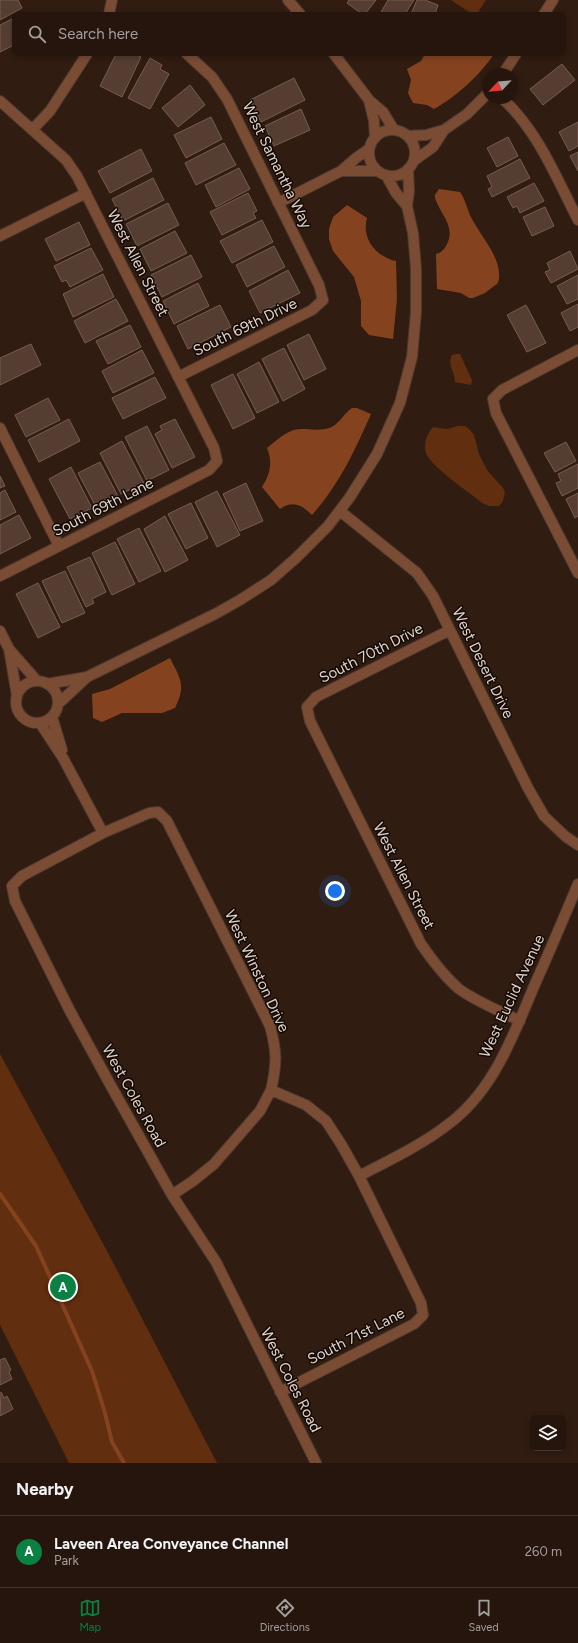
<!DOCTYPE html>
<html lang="en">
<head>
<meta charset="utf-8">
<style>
	:root { --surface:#25150d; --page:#31221b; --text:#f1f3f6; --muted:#a39f9d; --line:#42342e; --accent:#0b8043 }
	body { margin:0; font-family:Figtree,sans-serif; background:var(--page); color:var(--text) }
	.controls { position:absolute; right:12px; bottom:12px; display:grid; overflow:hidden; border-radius:6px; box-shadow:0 2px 6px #0003 }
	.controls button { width:36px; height:36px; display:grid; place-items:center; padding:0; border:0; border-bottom:1px solid var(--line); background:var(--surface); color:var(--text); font:20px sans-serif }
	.compass { position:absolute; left:482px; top:68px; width:36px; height:36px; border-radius:50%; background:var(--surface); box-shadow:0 2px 6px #0003; rotate:244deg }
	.you { position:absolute; left:335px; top:891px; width:14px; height:14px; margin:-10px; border:3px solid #fff; border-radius:50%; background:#1a73e8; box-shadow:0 0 0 6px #1a73e833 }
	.badge { display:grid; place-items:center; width:26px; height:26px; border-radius:50%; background:var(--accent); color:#fff; font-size:13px; font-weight:700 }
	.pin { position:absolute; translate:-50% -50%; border:2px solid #fff; box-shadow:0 1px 4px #0006 }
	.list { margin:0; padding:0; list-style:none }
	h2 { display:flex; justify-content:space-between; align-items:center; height:52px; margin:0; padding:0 16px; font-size:17px }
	h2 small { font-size:13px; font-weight:400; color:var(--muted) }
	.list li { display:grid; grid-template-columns:26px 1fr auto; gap:12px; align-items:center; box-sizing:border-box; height:72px; padding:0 16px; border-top:1px solid var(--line) }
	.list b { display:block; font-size:15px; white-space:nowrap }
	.list p { margin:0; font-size:13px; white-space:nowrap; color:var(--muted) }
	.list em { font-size:13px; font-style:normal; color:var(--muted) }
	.icon { flex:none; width:22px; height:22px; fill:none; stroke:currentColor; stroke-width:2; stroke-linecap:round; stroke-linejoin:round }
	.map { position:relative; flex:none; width:578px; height:1463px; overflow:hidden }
	.search { position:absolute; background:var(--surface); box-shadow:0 2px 6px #0003; left:12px; right:12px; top:12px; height:44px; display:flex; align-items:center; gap:10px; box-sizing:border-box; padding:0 14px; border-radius:6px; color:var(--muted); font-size:15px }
	.sheet { height:124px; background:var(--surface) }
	nav { display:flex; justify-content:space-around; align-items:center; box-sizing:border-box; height:56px; border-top:1px solid var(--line); background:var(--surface); font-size:11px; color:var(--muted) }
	nav a { display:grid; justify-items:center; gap:2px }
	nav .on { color:var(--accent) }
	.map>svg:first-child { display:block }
	.green { fill:#612e0f }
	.water { fill:#84431e }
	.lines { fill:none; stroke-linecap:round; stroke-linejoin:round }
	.stream { stroke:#84431e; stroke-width:4 }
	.building { fill:#553d31; stroke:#775d50 }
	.minor-casing { stroke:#4d392f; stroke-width:12 }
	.minor { stroke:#7a4c34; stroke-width:10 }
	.labels { text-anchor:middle; stroke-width:3; stroke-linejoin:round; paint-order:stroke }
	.street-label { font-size:15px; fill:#e1d2ca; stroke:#120905 }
</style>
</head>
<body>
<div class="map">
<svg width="578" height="1463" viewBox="0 0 578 1463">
	<rect width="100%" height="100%" fill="#311c11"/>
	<path class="green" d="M451,0H486L477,14H472Z
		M456,354H460L472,380L471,385L455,382C455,372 447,365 452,355Z
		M458,426H465L469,429L474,435L479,454L487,470L503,488L505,492L503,501L499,506H489L482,503C470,493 430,466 426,453C423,444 427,434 433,427L447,429Z
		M0,1054L106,1249L217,1463H69L0,1325Z"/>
	<path class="water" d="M425,54H494C480,75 456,97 434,109L427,105L413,103L408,93L411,80L407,69L421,61Z
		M439,189L460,192C465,199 467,208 470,215C479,235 505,260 498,283L485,293L473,298H469L461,293L437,289L436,254C441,253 445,249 447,244C456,226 440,214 435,198V195Z
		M347,205L367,218C361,238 376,257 396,261L397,299L393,339L369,335L361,326V301L354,277L333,251L329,239V229L333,217Z
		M352,408H357L371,414C355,450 339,485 312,515C302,505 293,500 280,509L262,487C270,474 273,463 267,448C277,440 288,429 301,429C311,429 320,431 329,428C338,426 344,413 352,408Z
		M170,658C181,680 186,685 175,708L162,713H122L102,722L93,718L92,694L110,689Z"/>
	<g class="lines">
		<path class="stream" d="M0,1194L36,1246L50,1277L92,1371L105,1413L112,1442L124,1463"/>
	</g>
	<path class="building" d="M0,0H18L22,8L0,20Z
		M349,0H376L365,14H362L347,3Z
		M388,0H414L405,14H380Z
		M417,0H425L438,5L435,14H411Z
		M14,18V45L0,52V25Z
		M116,54H135L141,57L122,97L100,86Z
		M150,58L162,65L160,69L169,74L150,109L128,98Z
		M562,64L575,80L543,105L530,89Z
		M294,78L305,100L261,122L250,100Z
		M190,85L205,105L178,127L162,108Z
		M301,109L310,130L274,146L265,126Z
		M211,117L222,139L186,158L174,135Z
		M578,122V146L569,151L559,132Z
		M508,137L518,156L497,167L487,148Z
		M224,143L236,165L196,185L185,163Z
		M141,149L152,171L110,193L98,171Z
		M578,152V171L570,156Z
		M520,159L530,178L492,197L488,189L492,187L487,176Z
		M239,168L250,189L216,207L205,185Z
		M153,178L164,200L123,221L112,199Z
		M534,183L544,201L520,213L517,206L513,208L507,197Z
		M248,193L257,211L253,213L256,218L222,235L210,212Z
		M168,203L179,225L137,246L126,224Z
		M545,207L554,226L532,236L523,217Z
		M262,220L273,242L232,263L220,241Z
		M79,222L90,245L56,261L45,239Z
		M175,231L187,253L151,271L140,249Z
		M274,246L285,267L247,287L236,265Z
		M91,248L103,270L70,287L66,280L62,282L54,266Z
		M570,251L578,269L551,283L545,272L550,270L547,263Z
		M191,255L202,277L162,297L151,275Z
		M288,270L300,293L260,313L249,291Z
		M103,274L114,297L73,317L63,294Z
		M578,275V299L567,304L557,286Z
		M198,283L209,306L174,324L163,301Z
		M116,299L128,321L85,343L74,321Z
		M578,304V327L570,331L561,313Z
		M220,305L231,327L188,349L177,326Z
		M526,305L546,343L527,352L507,315Z
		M130,325L141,347L108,364L96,341Z
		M309,334L326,369L304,380L287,345Z
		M31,344L41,365L0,385V358Z
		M284,348L305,389L283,401L262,359Z
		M142,350L154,373L113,393L102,371Z
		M259,362L279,402L257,413L237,374Z
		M233,374L255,418L233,429L211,385Z
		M155,377L166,398L123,419L112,398Z
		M48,398L60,420L26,437L15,415Z
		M69,419L80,441L39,462L28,440Z
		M175,419L195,457L172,468L155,434L162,430L160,426Z
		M147,426L169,470L147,481L125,437Z
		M122,441L144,483L121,494L100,453Z
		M566,442L576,461L555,472L544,453Z
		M100,462L118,496L96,507L78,473Z
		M578,464V488L562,496L556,483L561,481L558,474Z
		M71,467L92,508L70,519L49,479Z
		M0,476L5,486L0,488Z
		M246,483L263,521L240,531L223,494Z
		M5,490L16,512L0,520V493Z
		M217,491L240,535L217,547L195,502Z
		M578,493V516L575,518L566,499Z
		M191,503L208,538L186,549L168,514Z
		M19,515L31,538L0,554V525Z
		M165,516L188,560L165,572L144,529Z
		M139,528L161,571L139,582L117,539Z
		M115,542L135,584L112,595L92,553Z
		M90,557L106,592L92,599L94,603L86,607L67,567Z
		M65,571L85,613L62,623L42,581Z
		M38,583L60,627L38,638L16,594Z
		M5,1358L11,1370L9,1372L12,1379L0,1385V1360Z
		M1,1392L4,1398L7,1396L13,1409L0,1416Z"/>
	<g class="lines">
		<defs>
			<path id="minor" d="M288,0L300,14
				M109,14L112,0
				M544,14L553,0
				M334,54L369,100L383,112L394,130
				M503,74L516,54
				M502,98C538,131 556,177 578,220
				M369,100L374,121L375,138
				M0,101L66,160L77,176L214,448L217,461L209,470L0,576
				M369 153a23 23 0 1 1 46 0a23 23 0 1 1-46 0Z
				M32,130L50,111L87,54
				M408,136L426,135L444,130
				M415,160L433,147L444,130L467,114L488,93
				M341,171H377
				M386,175L396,193L407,206
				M278,203L341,171L356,158L369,149
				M0,236L86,193
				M578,350L502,390L493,399L496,413L578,573
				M178,377L312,310L323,300L319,285L227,99L212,77L187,54
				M0,428L59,546
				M340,511L417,573L433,596L528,788L544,816L565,836L578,845
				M450,630L316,697L307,707L310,721L421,944C432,960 444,976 459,989C477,1002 500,1011 520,1021
				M0,631L9,649L37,681
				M9,649L17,696
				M16 702a21 21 0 1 1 42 0a21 21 0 1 1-42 0Z
				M47,684L87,677L215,614L240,600L271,580L296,558L328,526L350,497L377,454L400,403L412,357L416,312V269L413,233L407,206L409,191L408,169
				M58,704L87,677
				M52,717L62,750
				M40,723L63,758L103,833
				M359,1176C392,1159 426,1143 455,1119C496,1085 515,1031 535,984C550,951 564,917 578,884
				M172,1195L193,1181L214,1164L260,1111L271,1090
				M280,1392L414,1324L423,1315L421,1303L359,1176L341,1144L326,1121L306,1105L271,1090C277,1064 277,1052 270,1026L167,821L158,812L149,813L103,833L22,876L12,886L15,901L70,1011L111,1086L172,1195L216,1262L316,1463"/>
		</defs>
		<use href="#minor" class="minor-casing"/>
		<use href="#minor" class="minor"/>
	</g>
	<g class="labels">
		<g class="street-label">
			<text transform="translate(277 165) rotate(64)" y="5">West Samantha Way</text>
			<text transform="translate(138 263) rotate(63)" y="5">West Allen Street</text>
			<text transform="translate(245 327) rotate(-26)" y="5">South 69th Drive</text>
			<text transform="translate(103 507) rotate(-27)" y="5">South 69th Lane</text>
			<text transform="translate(371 653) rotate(-27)" y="5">South 70th Drive</text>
			<text transform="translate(483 663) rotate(64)" y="5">West Desert Drive</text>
			<text transform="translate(404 876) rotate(63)" y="5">West Allen Street</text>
			<text transform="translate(257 971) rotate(65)" y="5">West Winston Drive</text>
			<text transform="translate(512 996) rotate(-65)" y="5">West Euclid Avenue</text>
			<text transform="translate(134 1096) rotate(61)" y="5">West Coles Road</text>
			<text transform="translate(356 1336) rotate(-27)" y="5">South 71st Lane</text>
			<text transform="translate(291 1380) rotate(63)" y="5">West Coles Road</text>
		</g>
	</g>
</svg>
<div class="controls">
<button><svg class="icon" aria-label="layers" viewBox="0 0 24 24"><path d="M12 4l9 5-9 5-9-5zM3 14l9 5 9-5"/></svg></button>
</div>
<svg class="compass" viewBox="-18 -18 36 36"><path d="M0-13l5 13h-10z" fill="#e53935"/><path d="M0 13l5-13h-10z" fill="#a39f9d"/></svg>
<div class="you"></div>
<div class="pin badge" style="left:63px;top:1287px">A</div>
<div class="search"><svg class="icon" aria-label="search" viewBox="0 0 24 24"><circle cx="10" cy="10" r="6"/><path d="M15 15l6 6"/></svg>Search here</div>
</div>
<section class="sheet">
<h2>Nearby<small></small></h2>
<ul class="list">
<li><span class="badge">A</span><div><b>Laveen Area Conveyance Channel</b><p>Park</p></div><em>260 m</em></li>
</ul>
</section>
<nav>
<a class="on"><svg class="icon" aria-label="map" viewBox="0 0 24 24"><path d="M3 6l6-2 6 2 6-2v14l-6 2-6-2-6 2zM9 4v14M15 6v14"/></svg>Map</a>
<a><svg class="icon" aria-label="directions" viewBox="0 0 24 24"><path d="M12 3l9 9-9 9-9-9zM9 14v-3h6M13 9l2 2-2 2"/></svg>Directions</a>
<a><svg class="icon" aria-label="saved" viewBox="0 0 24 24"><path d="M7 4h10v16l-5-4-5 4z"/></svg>Saved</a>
</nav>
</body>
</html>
